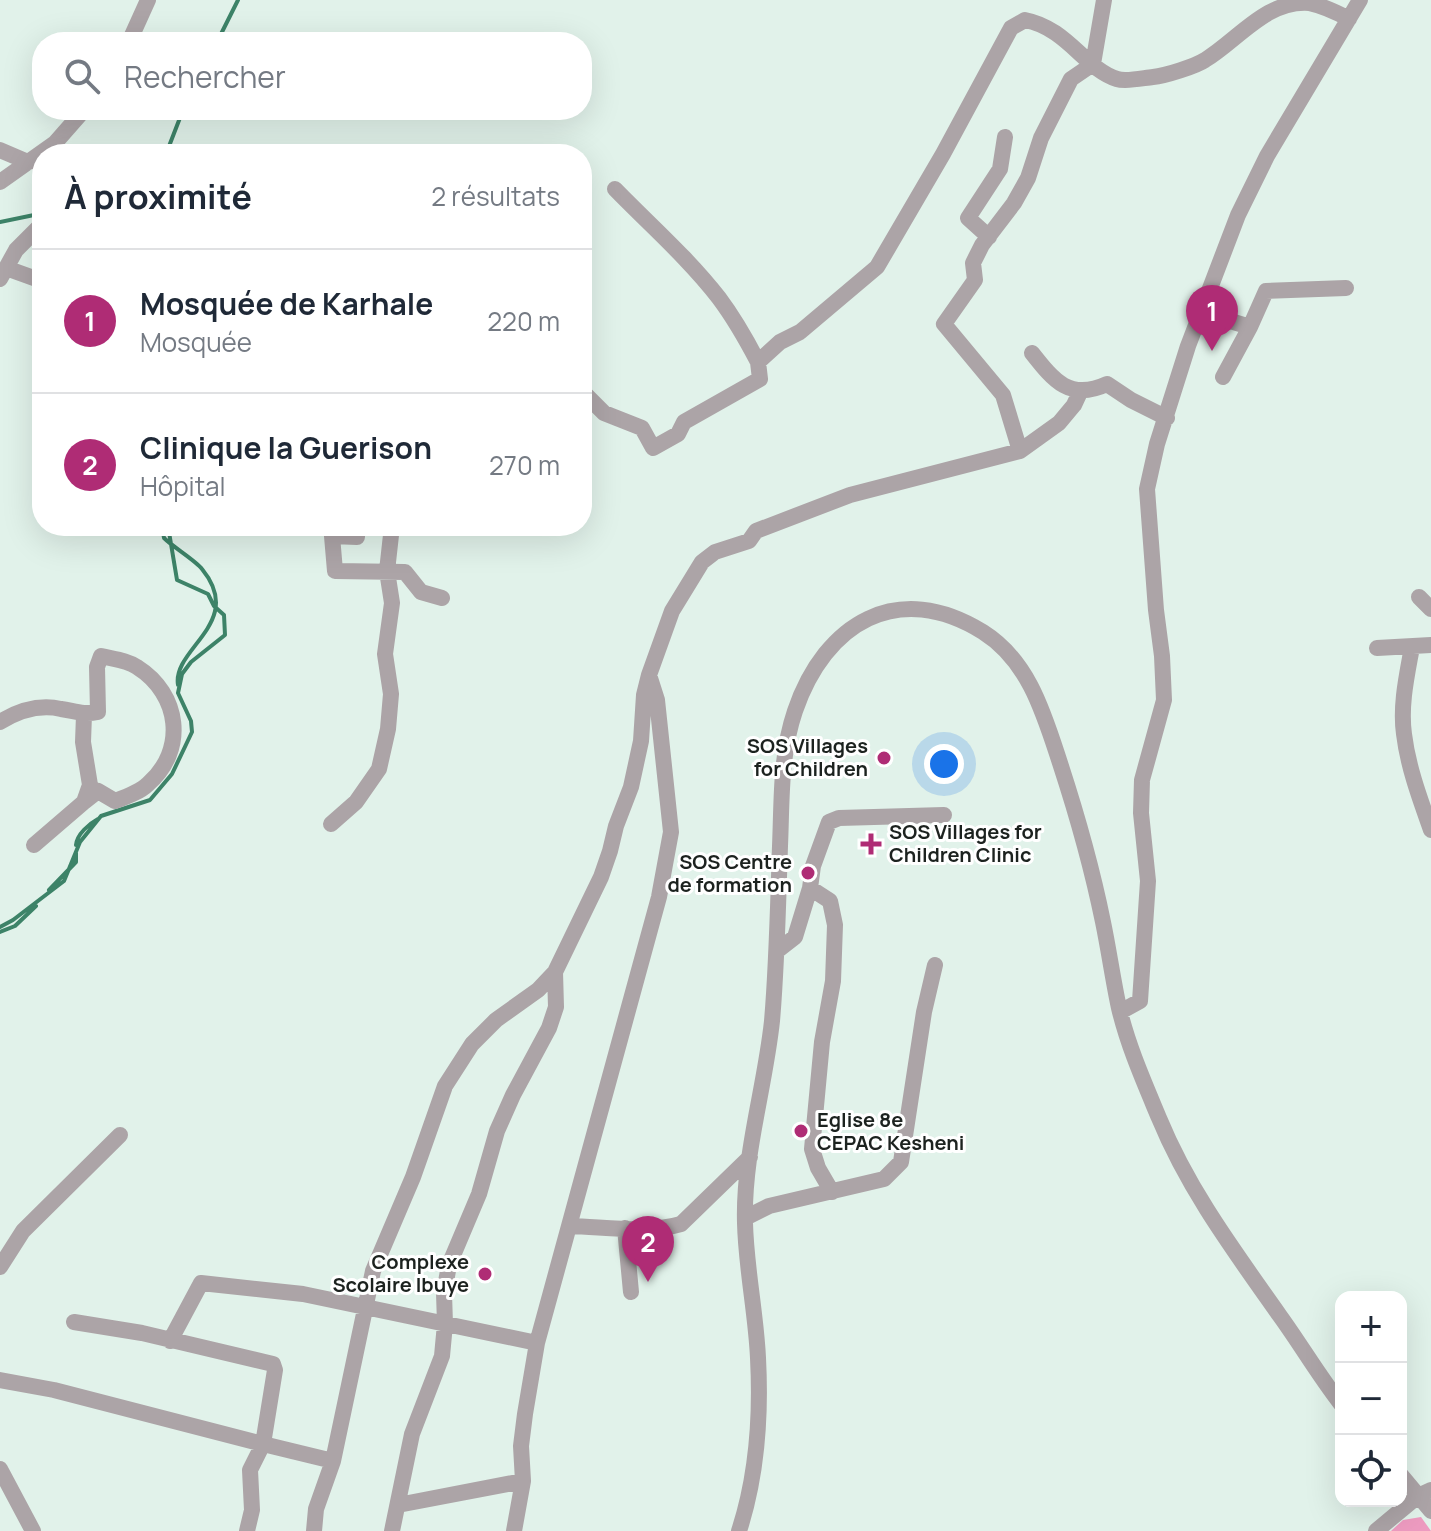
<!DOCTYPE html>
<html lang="fr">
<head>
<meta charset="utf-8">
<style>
	:root { --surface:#fff; --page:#f6f6f7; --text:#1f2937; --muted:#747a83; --line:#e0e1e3; --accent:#af2c75 }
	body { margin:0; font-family:Manrope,sans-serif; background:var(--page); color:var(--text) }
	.controls { position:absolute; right:24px; bottom:24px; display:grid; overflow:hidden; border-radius:16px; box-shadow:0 8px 32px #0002 }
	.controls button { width:72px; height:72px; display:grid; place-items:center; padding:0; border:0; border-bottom:2px solid var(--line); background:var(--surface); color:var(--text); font:40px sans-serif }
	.you { position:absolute; left:944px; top:764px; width:28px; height:28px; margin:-20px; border:6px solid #fff; border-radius:50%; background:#1a73e8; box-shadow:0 0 0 12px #1a73e833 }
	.badge { display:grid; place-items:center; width:52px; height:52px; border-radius:50%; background:var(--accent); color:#fff; font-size:26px; font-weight:700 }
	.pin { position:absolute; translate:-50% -66px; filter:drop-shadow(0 2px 4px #0008) }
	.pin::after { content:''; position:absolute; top:42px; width:28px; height:24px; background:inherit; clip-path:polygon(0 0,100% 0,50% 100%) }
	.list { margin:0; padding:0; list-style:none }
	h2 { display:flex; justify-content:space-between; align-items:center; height:104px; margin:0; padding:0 32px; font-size:34px }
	h2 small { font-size:26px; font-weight:400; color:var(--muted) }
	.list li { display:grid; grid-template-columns:52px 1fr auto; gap:24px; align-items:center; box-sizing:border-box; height:144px; padding:0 32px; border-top:2px solid var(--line) }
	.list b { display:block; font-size:30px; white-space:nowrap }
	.list p { margin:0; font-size:26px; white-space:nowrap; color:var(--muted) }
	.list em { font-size:26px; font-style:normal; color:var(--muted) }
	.icon { flex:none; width:44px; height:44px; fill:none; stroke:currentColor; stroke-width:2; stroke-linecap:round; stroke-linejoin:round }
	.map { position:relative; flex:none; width:1431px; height:1531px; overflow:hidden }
	.search { position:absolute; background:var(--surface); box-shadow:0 8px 32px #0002; left:32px; top:32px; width:560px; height:88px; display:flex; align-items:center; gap:20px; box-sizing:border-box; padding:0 28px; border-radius:32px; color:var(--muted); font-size:30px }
	.panel { position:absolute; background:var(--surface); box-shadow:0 8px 32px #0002; left:32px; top:144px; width:560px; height:392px; border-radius:32px }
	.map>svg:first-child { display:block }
	.forest { fill:#ed9bc0 }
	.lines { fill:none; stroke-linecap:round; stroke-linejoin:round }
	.stream { stroke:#3d8368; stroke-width:4 }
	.minor { stroke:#aca4a7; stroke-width:16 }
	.poi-dot { fill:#af2c75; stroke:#fff; stroke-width:3 }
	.labels { text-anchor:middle; stroke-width:6; stroke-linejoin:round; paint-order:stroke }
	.poi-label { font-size:20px; font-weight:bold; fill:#1c221f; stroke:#fff; text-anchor:end }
</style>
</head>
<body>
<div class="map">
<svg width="1431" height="1531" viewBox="0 0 1431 1531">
	<rect width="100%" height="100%" fill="#e1f2ea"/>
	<path class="forest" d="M1421,1517L1431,1531H1391L1403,1520Z"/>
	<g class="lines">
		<path class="stream" d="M217,42L238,0
			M166,154L183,110
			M0,222L34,215H42
			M162,526L164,538C173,547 196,561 202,569C246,623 172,648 178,685
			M76,845C77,834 89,824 98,819
			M49,890L76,862V853
			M0,927L13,920L64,881L80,842L101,816L150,800L172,774L192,732L191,721L178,693L182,674L191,662L225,635L224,615L214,606L208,594L177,580L168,526
			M0,932L15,926L36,906"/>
		<path class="minor" d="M129,42L148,0
			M0,150L28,162L36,160
			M0,182L55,143L84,110
			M615,189C650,225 688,258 719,298C734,318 746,339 758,362
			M989,237L968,218L1000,169L1005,137
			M6,268L42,281
			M0,279L16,250L42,224
			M1201,312L1250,327L1223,377
			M1250,327L1266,291L1346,288
			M1032,353C1054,381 1070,401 1107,384L1131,400L1167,418
			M582,391L604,413L642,428L653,448L678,434L684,422L760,379L758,362L780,342L800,332L877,267L943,154L1011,28L1025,20C1067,28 1085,69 1117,79C1126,82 1143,78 1153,77C1165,76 1196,66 1205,60C1238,40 1266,0 1309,3C1323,6 1336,12 1349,19
			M1020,451L1003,395L944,324L975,280L973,263L982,245L1014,203L1028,178L1041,138L1071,79L1093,64L1104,0
			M357,526V537L332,536L335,571L405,572L421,592L442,598
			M1419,597L1431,609
			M1412,647C1407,675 1400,705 1404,734C1408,767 1420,799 1431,830
			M1377,648L1431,645
			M0,722C18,711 39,704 61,709C75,711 83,715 98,712L97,667L101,656C113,659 127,660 137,667C180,694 187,750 148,784C140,792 126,797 115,801L98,791L84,802
			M331,824L356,802L379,769L388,729L391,694L385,654L392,603L387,571L392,526
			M34,845L84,802L90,785L83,742L84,715
			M810,888L813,866L829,822L839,818L944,815
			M777,951L795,937L810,888L830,901L835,925L833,981L822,1042L812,1149L818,1168L832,1192
			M1120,1012L1140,1001L1148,881L1141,813L1142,780L1164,700L1162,656L1156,610L1147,489L1157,444L1188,346L1238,215L1267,156L1360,0
			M745,1218L769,1206L884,1179L901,1162L924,1012L935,965
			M570,1226C606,1227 647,1234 681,1224L750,1157
			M625,1228L631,1292
			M0,1267L23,1231L120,1135
			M170,1341L201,1283L303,1294L537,1343
			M0,1380L54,1390L263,1444L275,1370L273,1364L142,1333L74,1322
			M0,1469L33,1531
			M1401,1475L1431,1511
			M398,1505L523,1481
			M247,1531L252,1510L250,1470L263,1444L333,1461
			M314,1531L316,1509L333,1461L373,1271L413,1177L445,1086L472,1044L496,1020L538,990L555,972L601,877L610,851L616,826L631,787L641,741L644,695L649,675L672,611L702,562L715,552L749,541L756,531L850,495L1020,451L1059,423L1074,405L1081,390
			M392,1531L412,1434L442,1356L445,1324L444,1293L449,1265L479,1194L497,1131L513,1095L549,1028L556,1007L555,972
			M514,1531L523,1481L521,1446L525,1414L537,1343L659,897L671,832L657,700L649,675
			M739,1531C757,1476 761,1415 758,1358C756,1313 746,1268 745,1223C743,1155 765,1088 772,1021C777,963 778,904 780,846C782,800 780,755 795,711C825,623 898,579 983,632C1029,661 1044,714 1060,763C1077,815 1092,868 1103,922C1109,951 1113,980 1119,1008C1128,1046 1144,1082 1159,1118C1189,1191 1235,1252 1280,1316C1301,1345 1319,1376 1341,1404
			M1376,1531L1418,1496L1431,1490"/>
	</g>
	<g class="poi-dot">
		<circle cx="884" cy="758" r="8"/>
		<path d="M867 832h8v8h8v8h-8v8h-8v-8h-8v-8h8z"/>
		<circle cx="808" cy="873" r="8"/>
		<circle cx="801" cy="1131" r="8"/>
		<circle cx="485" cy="1274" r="8"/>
	</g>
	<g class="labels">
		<g class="poi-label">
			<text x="868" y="753">SOS Villages<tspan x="868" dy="23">for Children</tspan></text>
			<text x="889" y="839" text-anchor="start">SOS Villages for<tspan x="889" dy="23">Children Clinic</tspan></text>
			<text x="792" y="869">SOS Centre<tspan x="792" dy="23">de formation</tspan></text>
			<text x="817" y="1127" text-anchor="start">Eglise 8e<tspan x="817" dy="23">CEPAC Kesheni</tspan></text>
			<text x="469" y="1269">Complexe<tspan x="469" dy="23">Scolaire Ibuye</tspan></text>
		</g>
	</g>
</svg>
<div class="controls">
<button>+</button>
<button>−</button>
<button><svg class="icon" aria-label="locate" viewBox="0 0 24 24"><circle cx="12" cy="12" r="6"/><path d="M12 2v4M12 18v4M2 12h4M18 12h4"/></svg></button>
</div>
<div class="you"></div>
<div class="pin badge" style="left:1212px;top:351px">1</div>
<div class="pin badge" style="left:648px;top:1282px">2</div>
<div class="search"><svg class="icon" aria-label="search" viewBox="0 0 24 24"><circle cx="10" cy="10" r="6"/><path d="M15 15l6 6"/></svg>Rechercher</div>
<section class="panel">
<h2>À proximité<small>2 résultats</small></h2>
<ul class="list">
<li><span class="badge">1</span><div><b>Mosquée de Karhale</b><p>Mosquée</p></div><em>220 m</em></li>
<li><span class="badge">2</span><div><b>Clinique la Guerison</b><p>Hôpital</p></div><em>270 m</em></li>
</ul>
</section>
</div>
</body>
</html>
